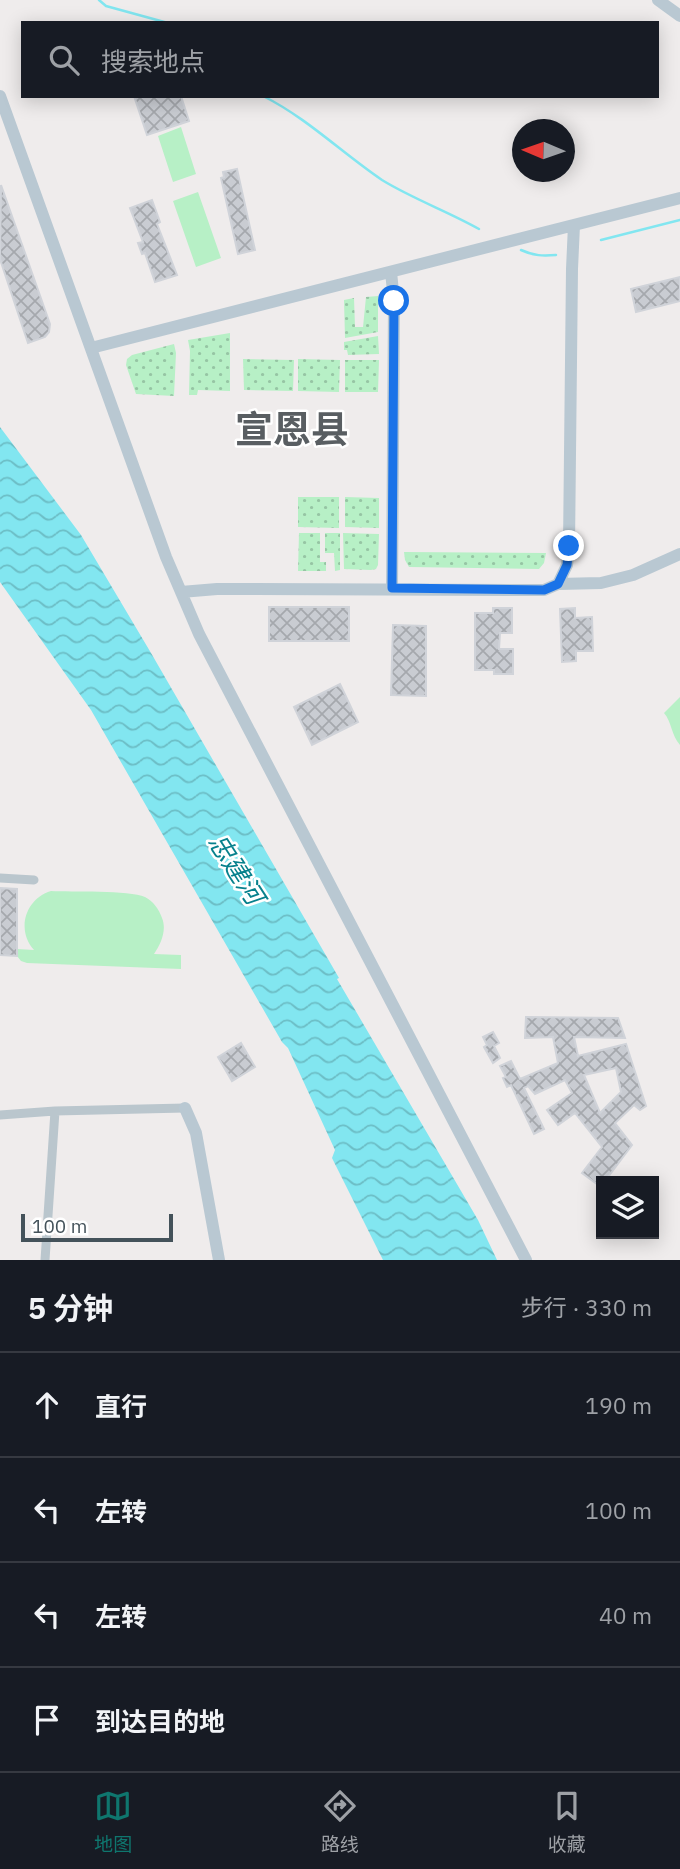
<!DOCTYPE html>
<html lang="zh">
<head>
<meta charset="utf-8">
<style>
	:root { --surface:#171b24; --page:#20242c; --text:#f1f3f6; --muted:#9ea1a6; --line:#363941; --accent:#0f766e }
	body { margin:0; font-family:"IBM Plex Sans","Noto Sans SC",sans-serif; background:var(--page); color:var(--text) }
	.controls { position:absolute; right:21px; bottom:21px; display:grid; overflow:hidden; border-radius:0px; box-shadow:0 4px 18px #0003 }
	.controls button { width:63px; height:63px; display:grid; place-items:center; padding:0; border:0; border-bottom:2px solid var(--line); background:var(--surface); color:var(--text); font:35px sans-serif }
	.compass { position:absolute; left:512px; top:119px; width:63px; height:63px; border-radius:50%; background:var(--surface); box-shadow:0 4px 18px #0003; rotate:272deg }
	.scale { position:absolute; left:21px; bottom:18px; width:152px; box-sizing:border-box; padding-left:7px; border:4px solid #44525a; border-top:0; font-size:19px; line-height:24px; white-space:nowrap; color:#44525a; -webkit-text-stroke:5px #fff; paint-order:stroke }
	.stop { position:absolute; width:21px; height:21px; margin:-16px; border:5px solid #1a73e8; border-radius:50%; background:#fff }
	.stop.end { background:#1a73e8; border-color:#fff; box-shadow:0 2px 7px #0008 }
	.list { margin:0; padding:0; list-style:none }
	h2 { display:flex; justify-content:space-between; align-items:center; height:91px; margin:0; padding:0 28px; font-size:30px }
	h2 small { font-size:23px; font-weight:400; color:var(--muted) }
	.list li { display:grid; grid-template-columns:46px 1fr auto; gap:21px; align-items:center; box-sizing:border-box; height:105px; padding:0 28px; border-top:2px solid var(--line) }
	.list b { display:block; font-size:26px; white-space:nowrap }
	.list em { font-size:23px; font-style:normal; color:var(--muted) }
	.icon { flex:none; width:38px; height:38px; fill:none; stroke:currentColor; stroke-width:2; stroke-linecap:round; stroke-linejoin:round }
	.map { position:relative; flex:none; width:680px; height:1260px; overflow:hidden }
	.search { position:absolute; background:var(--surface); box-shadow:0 4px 18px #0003; left:21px; right:21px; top:21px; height:77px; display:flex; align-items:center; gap:18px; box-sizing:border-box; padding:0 24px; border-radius:0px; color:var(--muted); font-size:26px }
	.sheet { height:511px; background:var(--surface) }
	nav { display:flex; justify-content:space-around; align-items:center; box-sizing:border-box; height:98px; border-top:2px solid var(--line); background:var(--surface); font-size:19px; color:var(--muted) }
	nav a { display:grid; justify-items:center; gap:4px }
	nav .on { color:var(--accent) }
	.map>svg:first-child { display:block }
	.grass { fill:url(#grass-dots) }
	.green { fill:#b7f0c6 }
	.water { fill:url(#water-waves) }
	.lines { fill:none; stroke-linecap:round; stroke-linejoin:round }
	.stream { stroke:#82e6f0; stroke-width:2.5 }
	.building { fill:url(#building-cross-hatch); stroke:#d0d3d9; stroke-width:2; fill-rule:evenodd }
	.street { stroke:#bac6cd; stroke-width:9 }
	.secondary { stroke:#b9c8d2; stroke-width:12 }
	.route { stroke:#1a73e8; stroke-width:9 }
	.labels { text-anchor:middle; stroke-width:5; stroke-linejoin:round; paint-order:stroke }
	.water-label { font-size:26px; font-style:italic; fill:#07818d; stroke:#fff }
	.town-label { font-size:38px; font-weight:bold; fill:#595e62; stroke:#fff }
</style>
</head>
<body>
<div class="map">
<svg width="680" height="1260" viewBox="0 0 680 1260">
	<defs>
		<pattern id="grass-dots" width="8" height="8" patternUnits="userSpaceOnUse" patternTransform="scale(1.75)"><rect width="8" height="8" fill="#b7f0c6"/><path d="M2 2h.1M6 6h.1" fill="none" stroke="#96c5a4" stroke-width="1.8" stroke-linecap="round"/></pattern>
		<pattern id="water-waves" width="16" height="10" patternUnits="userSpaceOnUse" patternTransform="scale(1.75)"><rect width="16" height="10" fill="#82e6f0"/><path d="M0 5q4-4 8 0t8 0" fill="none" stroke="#6cbdc5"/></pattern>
		<pattern id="building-cross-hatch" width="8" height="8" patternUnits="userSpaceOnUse" patternTransform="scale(1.75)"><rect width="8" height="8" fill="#c9ccd2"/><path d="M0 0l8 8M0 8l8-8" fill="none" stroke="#a5a8ad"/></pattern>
	</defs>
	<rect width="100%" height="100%" fill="#efecec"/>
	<path class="grass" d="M378,296V332L345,338L344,300L354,298L355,327H363L366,297Z
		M230,333V391L198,390L197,395H189L190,351L188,340Z
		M378,336L379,354L348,355L347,350H344V342Z
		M174,344L176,353L174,396L136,394L126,365L127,359L132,355Z
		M243,359L294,360L293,391L244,390Z
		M298,359L340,360L339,392L298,391Z
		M345,360H379L378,392H345Z
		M298,497H339V528L298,527Z
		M345,497L379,498V528L345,527Z
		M299,533H320V562H326V571H298Z
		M325,533H340V570L335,571L334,553H325Z
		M343,533L379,534L378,565L376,569L371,570L344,569Z
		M404,552L546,553L544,563L539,569L409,567L405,560Z"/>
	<path class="green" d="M181,127L196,174L173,182L158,136Z
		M198,192L221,258L196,267L173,201Z
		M680,697V745C671,735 672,722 664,713Z
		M51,891C71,892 129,890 145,897C153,901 159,909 162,918C167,930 161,944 154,954L181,955V969L27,963L21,961L17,956V949L34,950C16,930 25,899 51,891Z"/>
	<path class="water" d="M0,427L81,535L151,653L339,978L337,979L478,1220L497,1260H383L332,1158L335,1150L288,1048L282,1042L91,710L0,582Z"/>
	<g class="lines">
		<path class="stream" d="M99,0L106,6L168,23
			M263,96C307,118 342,153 382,180C413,199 447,211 479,229
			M601,240L680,220
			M521,250C534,256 543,256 556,255"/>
	</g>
	<path class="building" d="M134,96H181L189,121L147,135Z
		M237,169L255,250L238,254L221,178L224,177L223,172Z
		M1,185L50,324L49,332L45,337L28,343L0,259Z
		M152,200L160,222L157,224L177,275L155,282L145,253L142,254L138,243L143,242L130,208Z
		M680,277V301L636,312L631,289Z
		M269,607H349V641H269Z
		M493,608H512V633H500L499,649H513V674H494V670H475V613H493Z
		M575,608V618L592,617L593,651H576V661L562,662L560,609Z
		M393,625L426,626V696L391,695Z
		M340,684L358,722L312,745L294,707Z
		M0,888L17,889V956L0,955Z
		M526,1017L618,1018L625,1038L574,1037L578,1056L626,1044L646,1106L640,1110L634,1105L615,1123L632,1145L605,1181H601V1187L582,1173L602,1147L575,1113L558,1125L547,1110L572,1093L565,1080L535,1094L528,1086L524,1088L544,1129L534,1134L511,1085L507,1087L503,1078L506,1077L500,1066L511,1061L520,1079L558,1063L553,1037L525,1038ZM616,1068L621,1092L600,1113L584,1075Z
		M493,1032L499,1043L494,1046L500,1058L493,1063L484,1047L487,1045L483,1037Z
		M241,1043L255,1067L232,1081L218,1057Z"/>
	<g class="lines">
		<path class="street" d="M0,878L34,880
			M0,1115L55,1111L185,1108
			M45,1260L55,1111"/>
		<path class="secondary" d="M658,0L680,16
			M0,96L166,557L199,634L526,1260
			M391,272L394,301L392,588
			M91,348L680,198
			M558,584L601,583L633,575L680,554
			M181,592L217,589L544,590L558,584L567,565L569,546L572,269L574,225
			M185,1108L196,1133L219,1260"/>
	</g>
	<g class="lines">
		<path class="route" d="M394,301L392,588L544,590L558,584L567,565L569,546"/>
	</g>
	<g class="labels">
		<g class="water-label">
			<text transform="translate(236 869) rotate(57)" y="9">忠建河</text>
		</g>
		<g class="town-label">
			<text x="292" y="443">宣恩县</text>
		</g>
	</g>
</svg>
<div class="controls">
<button><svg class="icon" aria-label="layers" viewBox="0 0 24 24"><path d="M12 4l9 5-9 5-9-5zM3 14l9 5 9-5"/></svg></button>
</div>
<svg class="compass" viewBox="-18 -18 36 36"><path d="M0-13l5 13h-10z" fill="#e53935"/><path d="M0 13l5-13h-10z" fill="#9ea1a6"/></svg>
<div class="scale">100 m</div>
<div class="stop" style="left:394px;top:301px"></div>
<div class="stop end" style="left:569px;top:546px"></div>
<div class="search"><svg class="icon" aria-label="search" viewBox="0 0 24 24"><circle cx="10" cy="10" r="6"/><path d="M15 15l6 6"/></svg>搜索地点</div>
</div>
<section class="sheet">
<h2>5 分钟<small>步行 · 330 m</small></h2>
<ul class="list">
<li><svg class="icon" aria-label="ahead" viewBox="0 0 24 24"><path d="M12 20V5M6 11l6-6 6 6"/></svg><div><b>直行</b></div><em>190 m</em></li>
<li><svg class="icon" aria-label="left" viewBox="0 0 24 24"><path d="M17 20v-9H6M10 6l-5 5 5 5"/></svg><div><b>左转</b></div><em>100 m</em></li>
<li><svg class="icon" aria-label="left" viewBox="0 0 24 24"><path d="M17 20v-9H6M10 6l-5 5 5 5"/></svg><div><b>左转</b></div><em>40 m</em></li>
<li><svg class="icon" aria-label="arrive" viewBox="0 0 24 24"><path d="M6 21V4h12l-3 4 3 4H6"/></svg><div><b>到达目的地</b></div></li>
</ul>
</section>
<nav>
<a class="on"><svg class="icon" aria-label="map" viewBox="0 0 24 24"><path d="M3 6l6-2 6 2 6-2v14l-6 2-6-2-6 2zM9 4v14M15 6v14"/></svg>地图</a>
<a><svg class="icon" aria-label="directions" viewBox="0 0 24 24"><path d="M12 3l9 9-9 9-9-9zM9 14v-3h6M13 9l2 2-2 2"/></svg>路线</a>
<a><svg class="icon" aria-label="saved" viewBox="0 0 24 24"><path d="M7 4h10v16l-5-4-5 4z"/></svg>收藏</a>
</nav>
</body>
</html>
